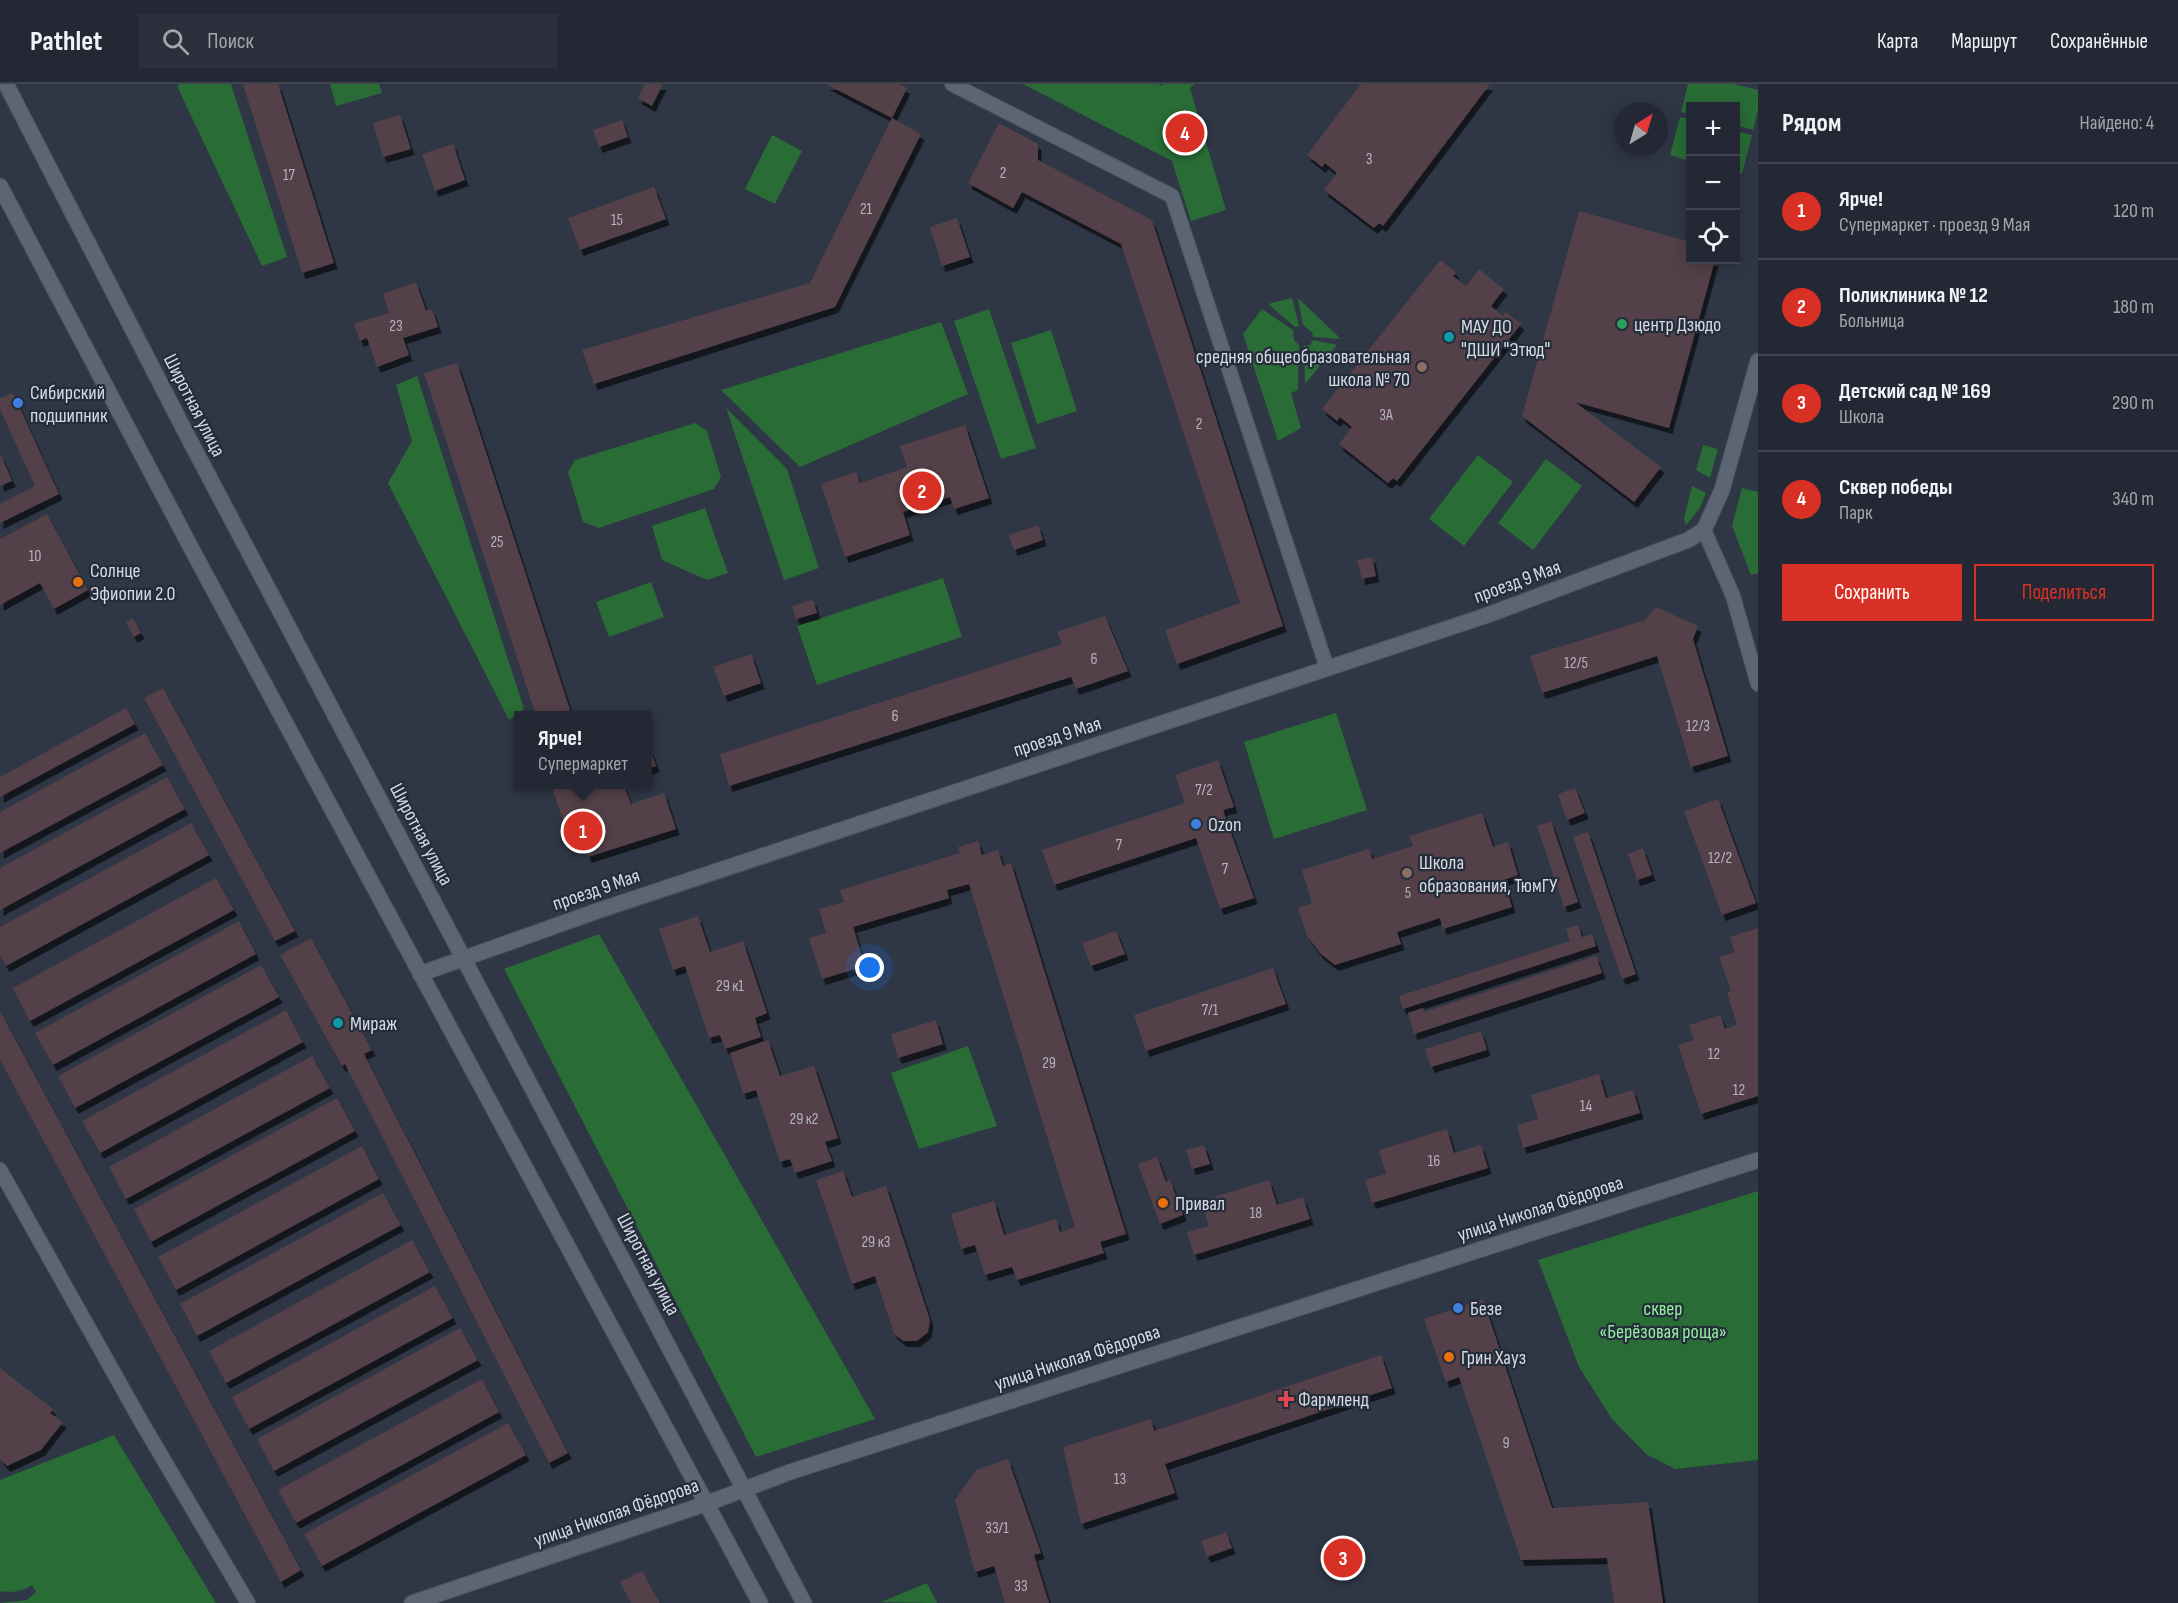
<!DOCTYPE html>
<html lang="ru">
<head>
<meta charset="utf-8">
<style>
	:root { --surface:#232834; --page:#2b303c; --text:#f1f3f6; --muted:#a3a6ac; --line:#40444f; --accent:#d93025 }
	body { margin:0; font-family:"Sofia Sans Condensed",sans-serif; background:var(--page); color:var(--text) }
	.controls { position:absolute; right:18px; top:18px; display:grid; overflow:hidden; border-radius:0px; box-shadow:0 3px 15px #0003 }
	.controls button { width:54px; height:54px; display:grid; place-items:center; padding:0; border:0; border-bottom:2px solid var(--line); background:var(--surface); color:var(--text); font:30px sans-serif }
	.compass { position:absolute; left:1614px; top:18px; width:54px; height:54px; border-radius:50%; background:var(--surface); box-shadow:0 3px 15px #0003; rotate:37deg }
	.you { position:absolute; left:870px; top:884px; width:21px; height:21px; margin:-15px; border:4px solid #fff; border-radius:50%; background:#1a73e8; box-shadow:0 0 0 9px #1a73e833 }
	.badge { display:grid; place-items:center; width:39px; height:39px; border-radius:50%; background:var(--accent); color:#fff; font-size:20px; font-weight:700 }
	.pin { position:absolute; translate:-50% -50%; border:3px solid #fff; box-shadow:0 2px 6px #0006 }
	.popup { position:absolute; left:514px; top:627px; width:138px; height:78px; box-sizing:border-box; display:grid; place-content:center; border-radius:0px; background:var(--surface); filter:drop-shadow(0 2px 4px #0005); font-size:20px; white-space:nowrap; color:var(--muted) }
	.popup b { font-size:22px; color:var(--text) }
	.popup::after { content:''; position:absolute; left:50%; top:100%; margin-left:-12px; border:12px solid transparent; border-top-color:var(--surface) }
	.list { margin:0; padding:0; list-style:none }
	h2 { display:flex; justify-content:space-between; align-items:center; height:78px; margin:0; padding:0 24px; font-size:26px }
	h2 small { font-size:20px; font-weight:400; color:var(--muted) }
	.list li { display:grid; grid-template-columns:39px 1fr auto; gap:18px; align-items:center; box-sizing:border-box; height:96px; padding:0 24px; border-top:2px solid var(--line) }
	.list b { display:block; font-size:22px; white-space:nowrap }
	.list p { margin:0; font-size:20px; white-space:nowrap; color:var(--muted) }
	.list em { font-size:20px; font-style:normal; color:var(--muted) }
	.actions { display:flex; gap:12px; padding:18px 24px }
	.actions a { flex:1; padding:14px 0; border:2px solid var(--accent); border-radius:0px; text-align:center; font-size:21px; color:var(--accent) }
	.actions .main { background:var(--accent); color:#fff }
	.icon { flex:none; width:33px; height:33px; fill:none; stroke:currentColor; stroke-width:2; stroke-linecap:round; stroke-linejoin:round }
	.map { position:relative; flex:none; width:1758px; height:1519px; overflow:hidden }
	header { display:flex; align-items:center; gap:36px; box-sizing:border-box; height:84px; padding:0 30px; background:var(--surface); border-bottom:2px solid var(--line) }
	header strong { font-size:28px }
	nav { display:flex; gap:33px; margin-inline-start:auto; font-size:21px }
	.search { width:420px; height:54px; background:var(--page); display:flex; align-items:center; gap:15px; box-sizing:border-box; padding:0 21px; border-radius:0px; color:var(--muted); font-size:22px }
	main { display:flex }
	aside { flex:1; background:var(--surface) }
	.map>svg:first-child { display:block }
	.green { fill:#296c35 }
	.building { fill:#524048; filter:url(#shadow) }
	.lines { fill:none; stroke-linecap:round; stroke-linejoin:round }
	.street-casing { stroke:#4c535f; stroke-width:16 }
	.secondary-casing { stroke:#4c535f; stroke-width:17 }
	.street { stroke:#5c6574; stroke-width:14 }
	.secondary { stroke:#5c6574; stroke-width:15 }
	.leisure-dot { fill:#2e9e5b; stroke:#252c3a; stroke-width:2 }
	.culture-dot { fill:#0f9aa8; stroke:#252c3a; stroke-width:2 }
	.education-dot { fill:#8d6e63; stroke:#252c3a; stroke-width:2 }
	.shop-dot { fill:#3f7fe0; stroke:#252c3a; stroke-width:2 }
	.food-dot { fill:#e8710a; stroke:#252c3a; stroke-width:2 }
	.health-dot { fill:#e0444e; stroke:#252c3a; stroke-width:2 }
	.labels { text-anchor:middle; stroke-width:4.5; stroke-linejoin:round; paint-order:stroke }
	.number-label { font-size:16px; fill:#b4b4bc }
	.poi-label { font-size:20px; fill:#d5dae3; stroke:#252c3a; text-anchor:start }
	.street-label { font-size:20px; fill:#d5dae3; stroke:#252c3a }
	.park-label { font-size:20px; fill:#92ed9d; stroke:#252c3a }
</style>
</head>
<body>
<header>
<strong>Pathlet</strong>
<div class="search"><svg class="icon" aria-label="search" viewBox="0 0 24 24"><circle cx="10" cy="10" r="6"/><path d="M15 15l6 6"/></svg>Поиск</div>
<nav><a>Карта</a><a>Маршрут</a><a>Сохранённые</a></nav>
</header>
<main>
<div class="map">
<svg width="1758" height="1519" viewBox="0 0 1758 1519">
	<defs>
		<filter id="shadow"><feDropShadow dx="3.5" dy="6" stdDeviation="0" flood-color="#0009"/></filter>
	</defs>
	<rect width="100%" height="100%" fill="#2f3645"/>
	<path class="green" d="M180,0H231L287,173L262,182L177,2Z
		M330,0H379L382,9L336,22Z
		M1023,0H1158L1162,2L1163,0H1195L1190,4L1226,126L1191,137L1172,77Z
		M1688,0H1734L1758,6V26L1753,46L1736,41V22H1690V30L1681,28Z
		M1680,33L1690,35V77L1670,71Z
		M1736,47L1752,51L1742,90L1736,88Z
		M772,51L802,67L775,120L745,105Z
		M1292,214L1299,242L1295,243L1268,220Z
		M1298,215V214L1341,255L1313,253L1312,248L1303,241Z
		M989,225L1036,364L1001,375L954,237Z
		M1262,225L1293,246L1294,256L1299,261L1298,306L1291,309L1301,344L1278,357L1243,250Z
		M941,238L968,310L800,383L721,306Z
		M1051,246L1077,327L1037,340L1011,259Z
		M1313,256L1337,261L1305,300L1304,262L1310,261Z
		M417,292L524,625L509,636L388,399L412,357L396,301Z
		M726,324L787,385L819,484L784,496Z
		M695,339L707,347L721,393L714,405L599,444L583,438L568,388L575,376Z
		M1703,361L1718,365L1710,394L1696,386Z
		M1478,371L1513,398L1464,462L1429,435Z
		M1546,375L1582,402L1533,466L1498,439Z
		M1692,402L1706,409L1700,424L1686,441L1684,435Z
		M1742,404L1758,408V489L1751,491L1732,442Z
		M705,424L728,489L707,496L662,476L652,442Z
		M943,494L962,553L817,601L797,542Z
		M651,498L664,533L609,553L596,518Z
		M1336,629L1367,726L1274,755L1244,658Z
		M599,850L875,1335L756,1373L504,885Z
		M968,962L997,1042L919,1065L891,989Z
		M1758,1107V1376L1675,1385L1646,1370L1612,1335L1579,1283L1538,1176Z
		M114,1351L216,1519H0L27,1516L36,1508L32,1501C21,1508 14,1509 1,1507L0,1510V1396Z
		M927,1499L937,1519L881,1518Z"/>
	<path class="building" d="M243,0H278L334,179L302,189Z
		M645,0H663L652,22L638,14Z
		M826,0H899L907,4L892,34Z
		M1361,0H1490L1383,142L1379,139L1374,144L1324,106L1337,89L1325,79L1322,83L1307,71Z
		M400,31L411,65L383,73L373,39Z
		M892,34L921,50L835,223L594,300L582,266L810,199Z
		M622,36L628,53L599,63L593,46Z
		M999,39L1038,60V76L1152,136L1283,542L1177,580L1165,546L1240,519L1121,160L1022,108L1013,124L968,99Z
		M453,60L465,96L435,107L422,70Z
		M654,103L666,135L580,166L568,134Z
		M1579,127L1690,158V176H1715L1669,344L1575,318L1661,383L1634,418L1522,332Z
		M957,134L970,173L942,182L930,143Z
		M1440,176L1456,188L1453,192L1466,202L1479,185L1504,205L1491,222L1503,232L1506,228L1521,240L1397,397L1393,394L1388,399L1339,360L1352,343L1340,333L1337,337L1322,325Z
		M416,198L426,227L432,225L438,243L403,254L409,271L377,283L367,254L360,257L354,239L389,229L383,210Z
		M457,279L570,626L554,632H536L424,289Z
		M13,309L59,410L0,439V420L35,402L0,325V314Z
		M965,341L989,414L954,425L950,413L903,428L910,451L845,473L821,400L856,388L860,399L907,383L900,362Z
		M0,369L12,397L0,402Z
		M47,430L88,506L54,525L40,499L0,521V455Z
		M1038,441L1043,456L1014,466L1009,451Z
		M1372,473L1376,492L1362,495L1357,476Z
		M813,516L817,529L796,535L792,522Z
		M1656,523L1698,542L1693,555L1728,672L1691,683L1657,572L1542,609L1530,572L1645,536Z
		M1105,532L1128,587L1076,605L1071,593L729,702L720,670L1062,560L1057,548Z
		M133,534L141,549L134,553L126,538Z
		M751,570L761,599L724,612L713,583Z
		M163,604L295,847L275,857L144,614Z
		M126,624L135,640L0,713V693Z
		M145,649L163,681L0,769V728Z
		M648,665H650L656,682L648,685Z
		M1218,676L1234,723L1223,726L1254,814L1220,825L1196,754L1054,801L1042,766L1185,719L1175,691Z
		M167,693L185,725L0,826V784Z
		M551,700H623L631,720L664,709L676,745L588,773L576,735L564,739Z
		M1575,704L1585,729L1567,736L1558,710Z
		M1718,715L1756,819L1722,831L1684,727Z
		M1482,729L1493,763L1508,758L1518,791L1504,796L1512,823L1443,845L1440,834L1397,848L1401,860L1335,881L1321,870L1307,852L1298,824L1312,819L1302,786L1369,765L1372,775L1413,762L1409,752Z
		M1551,737L1578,818L1564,823L1537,742Z
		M191,739L209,771L6,882L0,872V843Z
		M1588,748L1636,890L1622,895L1573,753Z
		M978,757L982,771L998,766L1003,782L1011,779L1126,1150L1100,1158L1104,1169L1017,1196L1012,1183L985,1191L975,1161L961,1165L951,1130L994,1117L1004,1151L1056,1135L1060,1148L1075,1143L969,800L947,806L949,814L853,843L865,882L822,895L809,854L826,849L819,825L844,818L840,806L960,769L958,763Z
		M1643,764L1652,791L1637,796L1628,770Z
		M216,794L234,826L30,937L13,904Z
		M698,832L710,868L743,857L767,929L755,934L761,953L725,965L720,951L709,954L685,882L673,886L659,845Z
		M239,837L256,870L53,981L35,949Z
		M1578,841L1582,853L1592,850L1596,862L1403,925L1399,912L1570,857L1566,845Z
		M1758,844V1012L1701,1030L1678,961L1694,956L1689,941L1720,931L1725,945L1737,941L1727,908L1731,907L1719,873L1735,868L1730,853Z
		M1116,847L1125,870L1091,882L1082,859Z
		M311,854L372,966L364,970L568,1369L549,1379L345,980L342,982L280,871Z
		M1596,872L1602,889L1414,950L1408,929L1423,924L1424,928Z
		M261,881L279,913L75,1024L58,992Z
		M1273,884L1286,920L1146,967L1134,931Z
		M286,926L303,958L100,1069L82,1037Z
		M0,927L301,1486L281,1498L0,976Z
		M936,936L943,960L898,974L891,950Z
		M1481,947L1487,966L1431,983L1425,965Z
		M768,956L780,992L814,982L838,1054L825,1058L832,1077L795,1089L790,1075L780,1078L756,1006L743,1010L730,969Z
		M312,972L330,1004L126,1115L109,1083Z
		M1599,990L1606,1014L1633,1006L1640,1029L1523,1064L1517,1041L1538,1035L1531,1011Z
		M337,1014L355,1047L151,1158L134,1125Z
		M1447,1045L1454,1069L1481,1061L1488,1084L1372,1119L1365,1096L1386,1090L1379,1066Z
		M1204,1061L1210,1080L1192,1085L1186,1066Z
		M362,1062L379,1095L176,1206L158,1173Z
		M1157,1073L1166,1098L1170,1096L1183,1131L1160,1140L1138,1080Z
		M843,1087L852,1113L886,1102L930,1236L928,1248L917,1257H903L894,1249L875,1192L852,1200L816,1096Z
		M1269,1096L1277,1121L1303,1113L1310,1135L1194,1171L1187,1148L1209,1142L1201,1117Z
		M383,1109L401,1141L197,1252L180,1220Z
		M412,1156L430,1188L226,1299L209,1267Z
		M435,1202L453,1234L249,1345L232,1313Z
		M1483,1215L1552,1424L1648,1418L1663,1519H1614L1607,1474L1521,1476L1459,1293L1446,1298L1424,1235Z
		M460,1244L478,1276L274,1387L257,1355Z
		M1381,1271L1392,1304L1165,1380L1175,1409L1081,1440L1063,1363L1151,1335L1154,1347Z
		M0,1284L53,1325L50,1329L63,1338L41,1366L7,1382L0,1375Z
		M482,1295L499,1328L296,1439L278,1406Z
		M508,1339L526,1371L322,1482L304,1450Z
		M1008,1375L1041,1469L1034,1471L1049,1519H1005L994,1482L975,1488L955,1416L976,1386Z
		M1226,1448L1232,1464L1207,1473L1201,1457Z
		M642,1487L660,1519H631L620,1498Z"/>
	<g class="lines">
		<defs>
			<path id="street" d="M952,0L1172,112L1327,584
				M1704,446L1733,512L1758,600
				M0,1086L142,1339L248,1519"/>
			<path id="secondary" d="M6,0L188,353L804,1519
				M0,102L197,475L760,1519
				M420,890L600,826L1485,532L1688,456L1704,446L1722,406L1758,277
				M412,1519L708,1419L790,1388L1758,1076"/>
		</defs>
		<use href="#street" class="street-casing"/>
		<use href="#secondary" class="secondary-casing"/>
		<use href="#street" class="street"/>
		<use href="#secondary" class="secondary"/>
	</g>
	<circle class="leisure-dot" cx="1622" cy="240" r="6"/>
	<g class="culture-dot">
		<circle cx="1449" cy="253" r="6"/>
		<circle cx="338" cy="939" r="6"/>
	</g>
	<g class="education-dot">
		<circle cx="1422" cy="283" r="6"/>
		<circle cx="1407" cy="789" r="6"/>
	</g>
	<g class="shop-dot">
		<circle cx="18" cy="319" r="6"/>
		<circle cx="1196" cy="740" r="6"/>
		<circle cx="1458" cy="1224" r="6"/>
	</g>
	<g class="food-dot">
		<circle cx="78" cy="498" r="6"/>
		<circle cx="1163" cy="1119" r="6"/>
		<circle cx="1449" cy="1273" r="6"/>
	</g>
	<path class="health-dot" d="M1283 1306h6v6h6v6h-6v6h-6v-6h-6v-6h6z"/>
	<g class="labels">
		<g class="number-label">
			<text x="1369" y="80">3</text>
			<text x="1003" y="94">2</text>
			<text x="289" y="96">17</text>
			<text x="866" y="130">21</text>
			<text x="617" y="141">15</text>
			<text x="396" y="247">23</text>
			<text x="1386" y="336">3А</text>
			<text x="1199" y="345">2</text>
			<text x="497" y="463">25</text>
			<text x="35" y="477">10</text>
			<text x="1094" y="580">6</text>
			<text x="1576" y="584">12/5</text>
			<text x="895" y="637">6</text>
			<text x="1698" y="647">12/3</text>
			<text x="1204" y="711">7/2</text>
			<text x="1119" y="766">7</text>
			<text x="1720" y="779">12/2</text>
			<text x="1225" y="790">7</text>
			<text x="1408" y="814">5</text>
			<text x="730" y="907">29 к1</text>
			<text x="1210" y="931">7/1</text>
			<text x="1714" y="975">12</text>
			<text x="1049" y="984">29</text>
			<text x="1739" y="1011">12</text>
			<text x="1586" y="1027">14</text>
			<text x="804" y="1040">29 к2</text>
			<text x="1434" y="1082">16</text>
			<text x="1256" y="1134">18</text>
			<text x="876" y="1163">29 к3</text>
			<text x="1506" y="1364">9</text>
			<text x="1120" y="1400">13</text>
			<text x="997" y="1449">33/1</text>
			<text x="1021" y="1507">33</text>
		</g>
		<g class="poi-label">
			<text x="1634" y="247">центр Дзюдо</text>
			<text x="1461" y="249">МАУ ДО<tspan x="1461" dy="23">"ДШИ "Этюд"</tspan></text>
			<text x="1410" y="279" text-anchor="end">средняя общеобразовательная<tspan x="1410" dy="23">школа № 70</tspan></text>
			<text x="30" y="315">Сибирский<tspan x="30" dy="23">подшипник</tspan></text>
			<text x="90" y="493">Солнце<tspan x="90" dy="23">Эфиопии 2.0</tspan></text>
			<text x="1208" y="747">Ozon</text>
			<text x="1419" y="785">Школа<tspan x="1419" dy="23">образования, ТюмГУ</tspan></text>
			<text x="350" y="946">Мираж</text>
			<text x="1175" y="1126">Привал</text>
			<text x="1470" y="1231">Безе</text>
			<text x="1461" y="1280">Грин Хауз</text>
			<text x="1298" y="1322">Фармленд</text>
		</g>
		<g class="street-label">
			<text transform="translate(195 321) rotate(63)" y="7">Широтная улица</text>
			<text transform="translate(1517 497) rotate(-20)" y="7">проезд 9 Мая</text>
			<text transform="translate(1057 652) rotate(-18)" y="7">проезд 9 Мая</text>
			<text transform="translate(422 750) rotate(62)" y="7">Широтная улица</text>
			<text transform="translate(596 805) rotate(-19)" y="7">проезд 9 Мая</text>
			<text transform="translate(1540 1124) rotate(-18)" y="7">улица Николая Фёдорова</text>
			<text transform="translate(649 1180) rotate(62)" y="7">Широтная улица</text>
			<text transform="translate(1077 1273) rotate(-18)" y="7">улица Николая Фёдорова</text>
			<text transform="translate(616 1428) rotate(-19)" y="7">улица Николая Фёдорова</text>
		</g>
		<g class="park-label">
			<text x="1663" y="1231">сквер<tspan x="1663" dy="23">«Берёзовая роща»</tspan></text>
		</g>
	</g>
</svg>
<div class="controls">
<button>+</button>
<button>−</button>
<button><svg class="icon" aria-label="locate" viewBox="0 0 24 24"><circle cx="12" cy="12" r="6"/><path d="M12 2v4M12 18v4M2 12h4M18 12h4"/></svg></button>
</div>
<svg class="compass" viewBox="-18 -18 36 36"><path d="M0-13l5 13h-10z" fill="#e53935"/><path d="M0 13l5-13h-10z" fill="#a3a6ac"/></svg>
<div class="you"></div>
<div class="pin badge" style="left:583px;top:747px">1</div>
<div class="popup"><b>Ярче!</b>Супермаркет</div>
<div class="pin badge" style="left:922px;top:407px">2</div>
<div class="pin badge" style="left:1343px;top:1474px">3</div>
<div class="pin badge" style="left:1185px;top:49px">4</div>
</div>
<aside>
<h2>Рядом<small>Найдено: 4</small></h2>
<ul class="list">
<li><span class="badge">1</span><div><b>Ярче!</b><p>Супермаркет · проезд 9 Мая</p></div><em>120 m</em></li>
<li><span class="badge">2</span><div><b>Поликлиника № 12</b><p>Больница</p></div><em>180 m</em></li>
<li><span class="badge">3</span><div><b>Детский сад № 169</b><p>Школа</p></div><em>290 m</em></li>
<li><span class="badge">4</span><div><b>Сквер победы</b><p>Парк</p></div><em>340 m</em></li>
</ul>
<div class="actions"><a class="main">Сохранить</a><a>Поделиться</a></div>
</aside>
</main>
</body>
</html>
